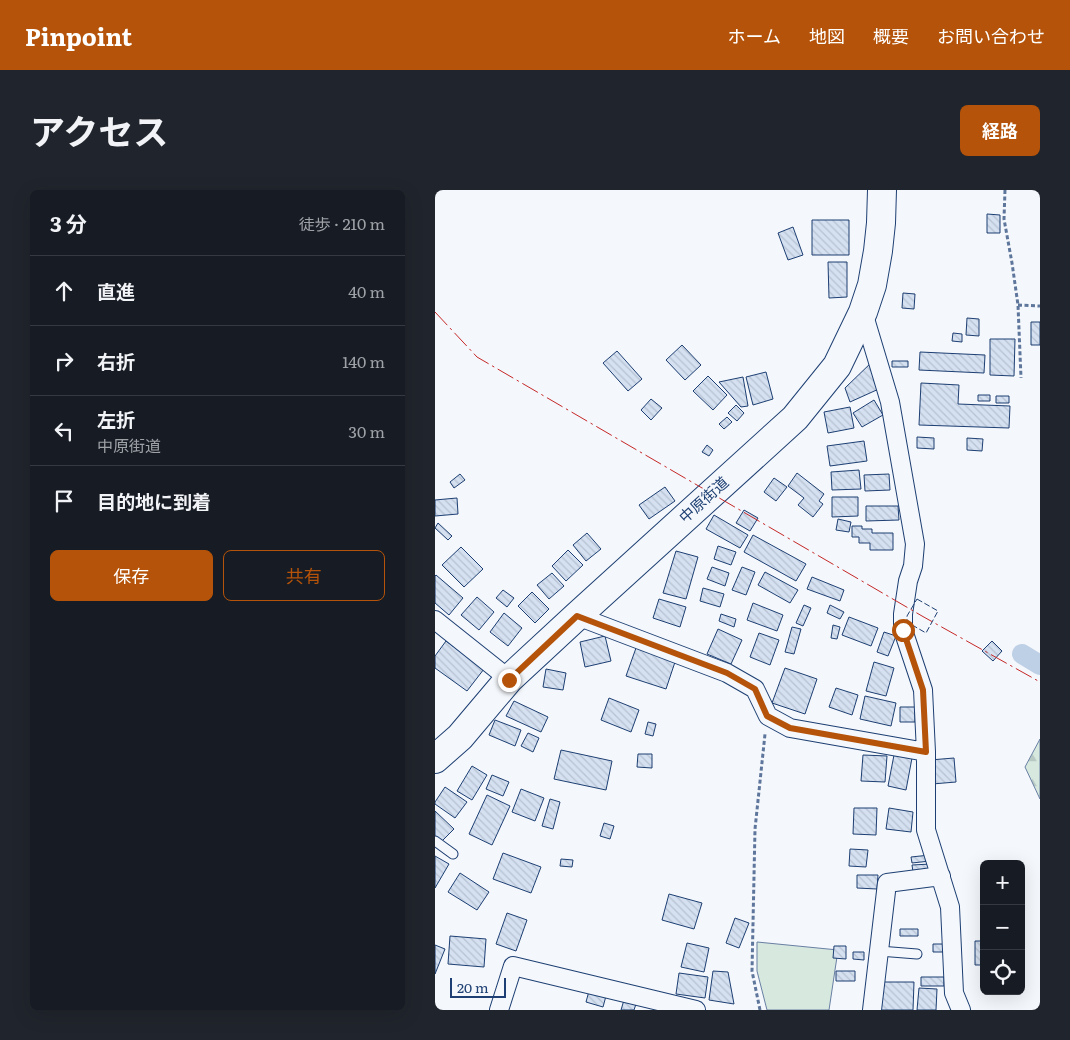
<!DOCTYPE html>
<html lang="ja">
<head>
<meta charset="utf-8">
<style>
	:root { --surface:#171b24; --page:#20242c; --text:#f1f3f6; --muted:#9ea1a6; --line:#363941; --accent:#b45309 }
	body { margin:0; font-family:Literata,"Noto Sans JP",serif; background:var(--page); color:var(--text) }
	.controls { position:absolute; right:15px; bottom:15px; display:grid; overflow:hidden; border-radius:8px; box-shadow:0 5px 20px #0002 }
	.controls button { width:45px; height:45px; display:grid; place-items:center; padding:0; border:0; border-bottom:1px solid var(--line); background:var(--surface); color:var(--text); font:25px sans-serif }
	.scale { position:absolute; left:15px; bottom:12px; width:56px; box-sizing:border-box; padding-left:5px; border:2px solid #1d3f73; border-top:0; font-size:14px; line-height:18px; white-space:nowrap; color:#1d3f73; -webkit-text-stroke:4px #f4f7fb; paint-order:stroke }
	.stop { position:absolute; width:15px; height:15px; margin:-11px; border:4px solid #b45309; border-radius:50%; background:#fff }
	.stop.end { background:#b45309; border-color:#fff; box-shadow:0 1px 5px #0008 }
	.list { margin:0; padding:0; list-style:none }
	h2 { display:flex; justify-content:space-between; align-items:center; height:65px; margin:0; padding:0 20px; font-size:21px }
	h2 small { font-size:16px; font-weight:400; color:var(--muted) }
	.list li { display:grid; grid-template-columns:32px 1fr auto; gap:15px; align-items:center; box-sizing:border-box; height:70px; padding:0 20px; border-top:1px solid var(--line) }
	.list b { display:block; font-size:19px; white-space:nowrap }
	.list p { margin:0; font-size:16px; white-space:nowrap; color:var(--muted) }
	.list em { font-size:16px; font-style:normal; color:var(--muted) }
	.actions { display:flex; gap:10px; padding:15px 20px }
	.actions a { flex:1; padding:11px 0; border:1px solid var(--accent); border-radius:8px; text-align:center; font-size:18px; color:var(--accent) }
	.actions .main { background:var(--accent); color:#fff }
	.icon { flex:none; width:28px; height:28px; fill:none; stroke:currentColor; stroke-width:2; stroke-linecap:round; stroke-linejoin:round }
	.map { position:relative; flex:none; width:605px; height:820px; overflow:hidden; border-radius:8px }
	header { display:flex; align-items:center; gap:30px; box-sizing:border-box; height:70px; padding:0 25px; background:var(--accent); color:#fff }
	header strong { font-size:24px }
	nav { display:flex; gap:28px; margin-inline-start:auto; font-size:18px }
	.intro { display:flex; align-items:center; justify-content:space-between; box-sizing:border-box; height:120px; padding:0 30px }
	h1 { margin:0; font-size:35px }
	.button { padding:12px 22px; border-radius:8px; background:var(--accent); color:#fff; font-size:18px; font-weight:700 }
	main { display:flex; gap:30px; padding:0 30px }
	aside { flex:1; background:var(--surface); border-radius:8px; box-shadow:0 5px 20px #0002 }
	.map>svg:first-child { display:block }
	.forest { fill:url(#forest-firs); stroke:#687fa3 }
	.green { fill:#d7e8df; stroke:#687fa3 }
	.lines { fill:none; stroke-linecap:round; stroke-linejoin:round }
	.canal { stroke:#bed0e5; stroke-width:20 }
	.building { fill:url(#building-back-hatch); stroke:#1d3f73 }
	.service-casing { stroke:#1d3f73; stroke-width:11 }
	.minor-casing { stroke:#1d3f73; stroke-width:20 }
	.primary-casing { stroke:#1d3f73; stroke-width:30 }
	.path { stroke:#5e769c; stroke-width:3; stroke-dasharray:4 2.5; stroke-linecap:butt }
	.service { stroke:#f4f7fb; stroke-width:9 }
	.minor { stroke:#f4f7fb; stroke-width:18 }
	.primary { stroke:#f4f7fb; stroke-width:28 }
	.fence { stroke:#1d3f73; stroke-width:1; stroke-dasharray:6 2.5; stroke-linecap:butt }
	.power { stroke:#c62828; stroke-width:1; stroke-dasharray:18 4 2.5 4; stroke-linecap:butt }
	.route { stroke:#b45309; stroke-width:6 }
	.labels { text-anchor:middle; stroke-width:4; stroke-linejoin:round; paint-order:stroke }
	.street-label { font-size:15px; fill:#1d3f73; stroke:#f4f7fb }
</style>
</head>
<body>
<header>
<strong>Pinpoint</strong>
<nav><a>ホーム</a><a>地図</a><a>概要</a><a>お問い合わせ</a></nav>
</header>
<div class="intro"><h1>アクセス</h1><a class="button">経路</a></div>
<main>
<aside>
<h2>3 分<small>徒歩 · 210 m</small></h2>
<ul class="list">
<li><svg class="icon" aria-label="ahead" viewBox="0 0 24 24"><path d="M12 20V5M6 11l6-6 6 6"/></svg><div><b>直進</b></div><em>40 m</em></li>
<li><svg class="icon" aria-label="right" viewBox="0 0 24 24"><path d="M7 20v-9h11M14 6l5 5-5 5"/></svg><div><b>右折</b></div><em>140 m</em></li>
<li><svg class="icon" aria-label="left" viewBox="0 0 24 24"><path d="M17 20v-9H6M10 6l-5 5 5 5"/></svg><div><b>左折</b><p>中原街道</p></div><em>30 m</em></li>
<li><svg class="icon" aria-label="arrive" viewBox="0 0 24 24"><path d="M6 21V4h12l-3 4 3 4H6"/></svg><div><b>目的地に到着</b></div></li>
</ul>
<div class="actions"><a class="main">保存</a><a>共有</a></div>
</aside>
<div class="map">
<svg width="605" height="820" viewBox="0 0 605 820">
	<defs>
		<pattern id="forest-firs" width="22" height="20" patternUnits="userSpaceOnUse" patternTransform="scale(1.25)"><rect width="22" height="20" fill="#d7e8df"/><path d="M5 1l3.5 6h-7zM16 11l3.5 6h-7z" fill="#b8c8c3"/></pattern>
		<pattern id="building-back-hatch" width="6" height="6" patternUnits="userSpaceOnUse" patternTransform="scale(1.25)"><rect width="6" height="6" fill="#d5e0f0"/><path d="M-1 5l2 2M0 0l6 6M5-1l2 2" fill="none" stroke="#b6c1d1"/></pattern>
	</defs>
	<rect width="100%" height="100%" fill="#f4f7fb"/>
	<path class="forest" d="M605,549V609L590,577Z"/>
	<path class="green" d="M322,752L403,760L394,820H332L322,781Z"/>
	<g class="lines">
		<path class="canal" d="M587,464L605,475"/>
	</g>
	<path class="building" d="M552,24L565,25V43H552Z
		M377,30H414V65H377Z
		M358,37L368,65L353,70L343,43Z
		M393,72H412V107L394,108Z
		M468,103L480,104L479,119L467,118Z
		M532,128L544,129V146L531,145Z
		M596,132H605V155H596Z
		M518,143L527,144V152L517,151Z
		M555,149H580L579,186L555,185Z
		M247,155L266,175L250,190L231,170Z
		M182,161L207,189L193,201L168,173Z
		M485,162L550,165L549,183L484,180Z
		M439,170L446,198L415,212L410,198Z
		M457,171H473V177H457Z
		M331,182L338,209L318,215L311,187Z
		M273,186L292,205L278,220L258,201Z
		M308,187L313,216L306,217L284,192Z
		M486,193L524,195L523,214L575,216L574,238L484,235Z
		M543,205H555V211H543Z
		M561,206H574V213H561Z
		M216,209L227,218L216,230L206,220Z
		M439,210L448,225L427,237L418,223Z
		M301,215L309,223L302,231L293,223Z
		M415,217L419,238L393,243L389,222Z
		M292,227L297,232L289,239L284,234Z
		M482,247L499,248V259L482,258Z
		M532,248L548,249L547,261L532,260Z
		M429,251L432,271L395,276L392,256Z
		M272,255L278,260L274,266L267,262Z
		M424,280L426,299L397,300L396,282Z
		M362,283L389,304L384,311L388,314L378,327L363,315L369,308L353,296Z
		M25,284L30,290L19,298L15,292Z
		M454,284L455,300L430,301L429,285Z
		M339,288L352,297L341,311L329,302Z
		M230,297L240,311L214,329L204,315Z
		M397,307H423V326L397,327Z
		M22,308L23,324L0,326V310Z
		M431,316H463L464,330L431,331Z
		M309,320L323,328L315,341L301,333Z
		M279,325L313,345L305,358L271,339Z
		M403,329L416,332L414,342L401,340Z
		M3,333L17,346L13,350L0,338Z
		M417,336H427V339H437V343H458V360H435V353H424V347H417Z
		M152,343L166,359L151,371L138,355Z
		M318,345L371,374L361,391L309,362Z
		M283,356L301,362L296,375L279,369Z
		M26,357L48,379L29,397L7,375Z
		M133,360L148,375L131,391L117,376Z
		M241,361L263,367L251,409L228,403Z
		M277,377L294,383L290,396L272,389Z
		M307,377L320,382L311,405L297,400Z
		M330,382L363,400L355,413L323,395Z
		M117,383L129,396L114,409L102,395Z
		M1,385L28,408L14,425L0,413V386Z
		M377,387L409,400L405,411L372,399Z
		M268,398L289,404L285,417L265,411Z
		M68,400L79,408L72,417L61,408Z
		M97,402L114,419L100,433L83,416Z
		M42,407L59,422L44,440L26,425Z
		M224,409L251,417L245,437L218,428Z
		M318,413L348,425L342,441L312,430Z
		M369,415L376,418L368,436L361,433Z
		M395,415L409,422L405,429L392,423Z
		M69,423L87,438L73,456L55,442Z
		M286,424L301,429L299,437L284,431Z
		M414,427L443,438L436,456L407,445Z
		M398,435L405,437L402,449L396,448Z
		M357,437L366,439L359,464L350,462Z
		M283,439L307,450L296,474L272,464Z
		M449,442L461,446L453,466L442,462Z
		M324,443L344,450L335,475L315,467Z
		M170,446L176,471L150,477L145,452Z
		M11,451L49,479L32,501L0,478V466Z
		M557,451L567,461L558,471L547,461Z
		M201,458L240,472L231,499L191,486Z
		M439,472L459,478L451,506L431,501Z
		M350,478L382,489L370,524L337,513Z
		M111,479L131,483L128,500L108,497Z
		M401,498L423,505L417,525L394,517Z
		M430,506L461,513L456,536L425,529Z
		M174,508L204,520L196,542L166,530Z
		M79,511L113,527L106,542L71,526Z
		M465,517H480V532H465Z
		M60,530L86,540L80,556L54,545Z
		M213,532L221,534L218,546L210,544Z
		M93,543L104,548L98,562L86,556Z
		M126,560L177,571L171,600L119,589Z
		M203,564H217V578L202,577Z
		M428,565L452,566L450,592L426,591Z
		M459,565L477,568L471,600L453,596Z
		M519,568L521,592L497,594L495,570Z
		M37,576L52,585L37,610L22,601Z
		M57,585L74,592L68,606L51,599Z
		M10,597L32,612L20,628L0,614V612Z
		M86,599L109,608L100,631L77,622Z
		M52,605L75,616L57,655L34,644Z
		M115,609L125,612L118,639L107,636Z
		M419,618H442L441,645L418,644Z
		M454,618L478,622L476,642L451,639Z
		M0,621L19,639L6,652L0,647Z
		M169,633L179,636L175,649L165,646Z
		M415,659L433,660L431,677L414,676Z
		M68,663L106,677L96,703L58,689Z
		M495,665V671L477,673L476,667Z
		M0,666L14,674L0,698Z
		M126,669L138,670L137,677L125,676Z
		M496,674V680L478,682L477,675Z
		M25,683L54,702L42,720L13,702Z
		M422,685H443L442,699L422,698Z
		M234,704L267,713L259,739L227,730Z
		M72,723L92,730L81,761L61,754Z
		M300,728L314,733L304,758L291,753Z
		M465,739H483V746H465Z
		M15,746L51,749L49,777L13,774Z
		M540,751H549V775H540Z
		M252,753L274,758L269,782L246,777Z
		M498,754H512V762H498Z
		M0,755L10,759L0,784Z
		M399,756H411V769L398,768Z
		M418,762H429V770L418,769Z
		M278,781L293,782L299,814L274,810Z
		M401,781H420V791H401Z
		M244,783L273,787L270,808L241,804Z
		M486,787H509V796H486Z
		M447,792H479L478,820H446Z
		M484,798L502,799L501,820H482Z
		M154,801L171,806L168,817L151,812Z
		M189,810L201,814L199,820H186Z"/>
	<g class="lines">
		<defs>
			<path id="service" d="M0,651L18,664
				M444,761L482,764"/>
			<path id="minor" d="M428,122L455,212L480,354L478,376L473,391L468,424V440L488,500L491,562V640L515,717L519,803L526,820
				M142,426L292,483L320,499L333,526L355,538L491,562
				M0,430L74,489
				M64,820L78,776L261,820
				M437,820L452,693L506,686"/>
			<path id="primary" d="M0,569L25,547L74,489L142,426L360,228L402,176L428,122L437,95L443,61L446,33L447,0"/>
		</defs>
		<use href="#service" class="service-casing"/>
		<use href="#minor" class="minor-casing"/>
		<use href="#primary" class="primary-casing"/>
		<path class="path" d="M570,0L569,29L577,73L583,115L586,188
			M583,115L605,116
			M325,820L317,781L320,639L330,544"/>
		<use href="#service" class="service"/>
		<use href="#minor" class="minor"/>
		<use href="#primary" class="primary"/>
		<path class="fence" d="M482,409L503,421L491,443L472,432V426Z"/>
		<path class="power" d="M0,122L42,167L487,426L605,492"/>
	</g>
	<g class="lines">
		<path class="route" d="M74,490L142,426L292,483L320,499L332,526L355,538L491,562L488,500L468,440"/>
	</g>
	<g class="labels">
		<g class="street-label">
			<text transform="translate(269 310) rotate(-42)" y="5">中原街道</text>
		</g>
	</g>
</svg>
<div class="controls">
<button>+</button>
<button>−</button>
<button><svg class="icon" aria-label="locate" viewBox="0 0 24 24"><circle cx="12" cy="12" r="6"/><path d="M12 2v4M12 18v4M2 12h4M18 12h4"/></svg></button>
</div>
<div class="scale">20 m</div>
<div class="stop" style="left:468px;top:440px"></div>
<div class="stop end" style="left:74px;top:490px"></div>
</div>
</main>
</body>
</html>
